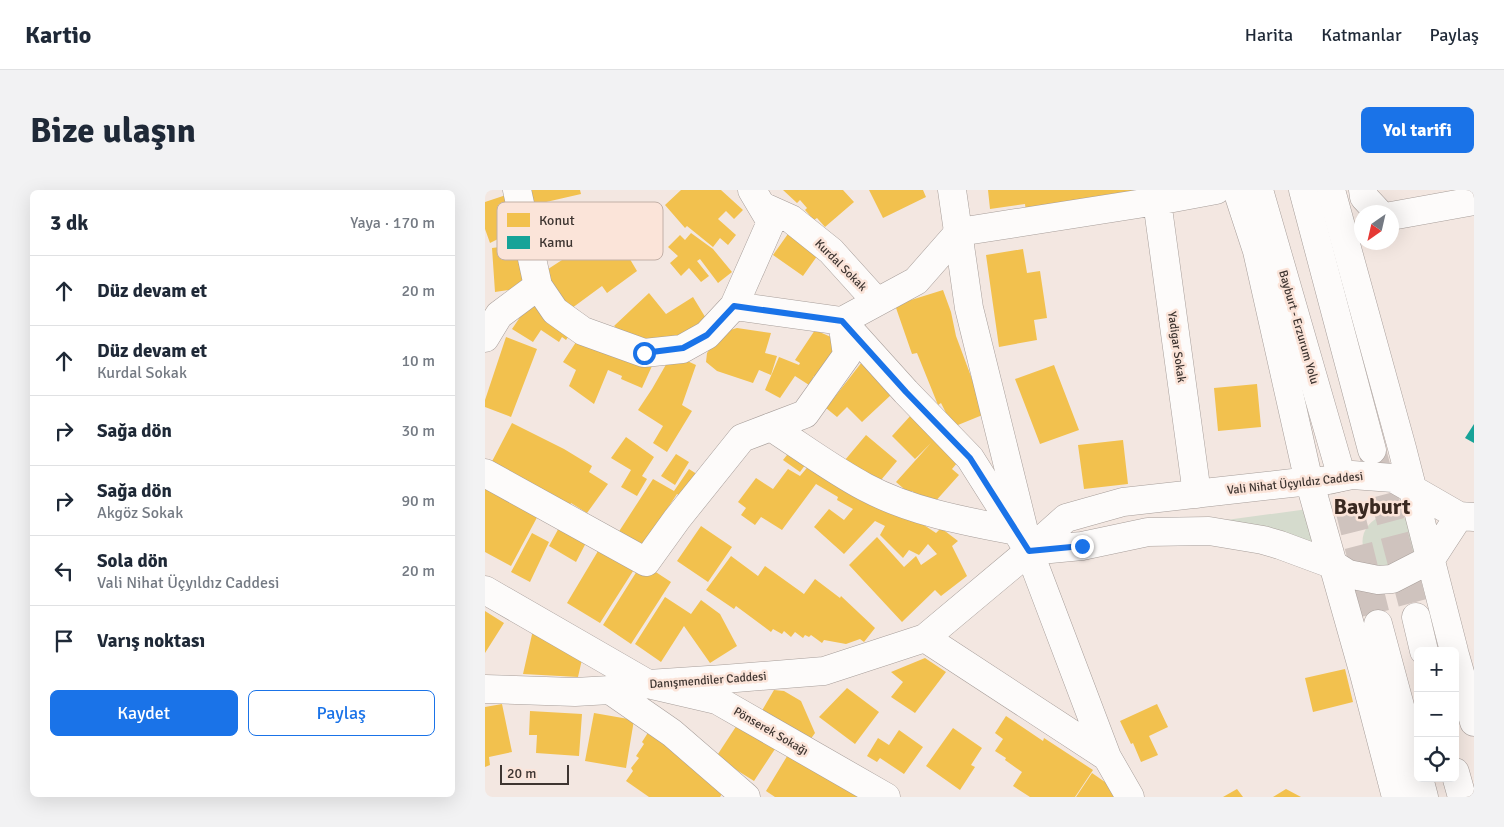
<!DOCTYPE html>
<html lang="tr">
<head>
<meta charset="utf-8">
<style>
	:root { --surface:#fff; --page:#f2f2f3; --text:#1f2937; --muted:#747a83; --line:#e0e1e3; --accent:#1a73e8 }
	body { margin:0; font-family:Signika,sans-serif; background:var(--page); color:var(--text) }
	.controls { position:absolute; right:15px; bottom:15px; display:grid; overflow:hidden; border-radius:8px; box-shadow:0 5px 20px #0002 }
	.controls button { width:45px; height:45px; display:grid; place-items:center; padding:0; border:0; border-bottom:1px solid var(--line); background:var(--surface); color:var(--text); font:25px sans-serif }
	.compass { position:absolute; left:869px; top:15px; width:45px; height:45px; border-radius:50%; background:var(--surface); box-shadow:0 5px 20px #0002; rotate:214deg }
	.scale { position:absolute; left:15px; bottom:12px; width:69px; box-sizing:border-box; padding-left:5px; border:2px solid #3e3531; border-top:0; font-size:14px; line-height:18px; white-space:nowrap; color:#3e3531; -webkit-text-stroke:4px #fbe4d9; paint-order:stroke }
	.stop { position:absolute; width:15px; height:15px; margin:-11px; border:4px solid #1a73e8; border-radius:50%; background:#fff }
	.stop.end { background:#1a73e8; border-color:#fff; box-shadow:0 1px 5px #0008 }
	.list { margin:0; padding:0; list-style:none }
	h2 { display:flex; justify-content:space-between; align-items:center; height:65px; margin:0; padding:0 20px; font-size:21px }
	h2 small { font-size:16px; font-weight:400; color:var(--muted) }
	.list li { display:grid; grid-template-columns:32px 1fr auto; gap:15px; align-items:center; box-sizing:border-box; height:70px; padding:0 20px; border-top:1px solid var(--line) }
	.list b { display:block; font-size:19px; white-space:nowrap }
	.list p { margin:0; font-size:16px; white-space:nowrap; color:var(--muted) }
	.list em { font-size:16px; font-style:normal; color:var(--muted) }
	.actions { display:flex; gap:10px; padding:15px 20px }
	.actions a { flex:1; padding:11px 0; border:1px solid var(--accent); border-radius:8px; text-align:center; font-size:18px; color:var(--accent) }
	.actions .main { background:var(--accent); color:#fff }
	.icon { flex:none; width:28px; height:28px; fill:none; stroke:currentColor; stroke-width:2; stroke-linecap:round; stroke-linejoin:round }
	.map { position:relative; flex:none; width:989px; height:607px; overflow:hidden; border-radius:8px }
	header { display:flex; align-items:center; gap:30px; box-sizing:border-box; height:70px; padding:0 25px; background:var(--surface); border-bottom:1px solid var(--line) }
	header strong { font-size:24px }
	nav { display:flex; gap:28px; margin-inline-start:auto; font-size:18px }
	.intro { display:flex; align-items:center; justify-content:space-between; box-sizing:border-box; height:120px; padding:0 30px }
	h1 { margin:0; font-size:35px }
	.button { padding:12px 22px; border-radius:8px; background:var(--accent); color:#fff; font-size:18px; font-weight:700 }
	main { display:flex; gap:30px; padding:0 30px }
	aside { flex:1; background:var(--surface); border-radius:8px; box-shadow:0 5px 20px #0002 }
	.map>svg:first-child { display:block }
	.green { fill:#d5dbcd }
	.homes { fill:#f2c14e }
	.public { fill:#17a398 }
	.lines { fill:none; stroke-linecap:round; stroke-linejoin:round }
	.highway-tunnel { stroke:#cfc3be; stroke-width:28; stroke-dasharray:28 14; stroke-linecap:butt }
	.minor-casing { stroke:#a79e9a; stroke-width:29 }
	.major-casing { stroke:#a79e9a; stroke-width:29 }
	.highway-casing { stroke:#a79e9a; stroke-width:29 }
	.minor { stroke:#fdfbfa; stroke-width:28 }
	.major { stroke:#fdfbfa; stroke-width:28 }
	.highway { stroke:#fdfbfa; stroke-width:28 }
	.route { stroke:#1a73e8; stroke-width:6 }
	.labels { text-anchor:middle; stroke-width:5; stroke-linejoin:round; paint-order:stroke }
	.street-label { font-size:12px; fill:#3e3531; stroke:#fbe4d9 }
	.town-label { font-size:22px; font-weight:bold; fill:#3a2921; stroke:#fbe4d9 }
	.key { fill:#fbe4d9; stroke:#c2b0a7; stroke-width:1 }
	.key-label { font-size:14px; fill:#3e3531 }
</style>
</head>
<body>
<header>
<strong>Kartio</strong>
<nav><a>Harita</a><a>Katmanlar</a><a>Paylaş</a></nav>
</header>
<div class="intro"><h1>Bize ulaşın</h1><a class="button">Yol tarifi</a></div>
<main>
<aside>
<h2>3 dk<small>Yaya · 170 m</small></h2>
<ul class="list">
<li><svg class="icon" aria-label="ahead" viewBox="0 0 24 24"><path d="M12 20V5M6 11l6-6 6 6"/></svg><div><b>Düz devam et</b></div><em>20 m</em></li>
<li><svg class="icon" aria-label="ahead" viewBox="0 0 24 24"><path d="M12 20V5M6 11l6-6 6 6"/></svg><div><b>Düz devam et</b><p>Kurdal Sokak</p></div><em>10 m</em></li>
<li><svg class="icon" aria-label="right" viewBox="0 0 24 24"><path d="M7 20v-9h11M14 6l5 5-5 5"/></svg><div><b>Sağa dön</b></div><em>30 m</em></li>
<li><svg class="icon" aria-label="right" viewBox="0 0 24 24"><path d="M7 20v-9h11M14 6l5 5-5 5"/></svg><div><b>Sağa dön</b><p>Akgöz Sokak</p></div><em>90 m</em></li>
<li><svg class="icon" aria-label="left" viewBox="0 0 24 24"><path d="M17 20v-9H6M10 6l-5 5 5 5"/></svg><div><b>Sola dön</b><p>Vali Nihat Üçyıldız Caddesi</p></div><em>20 m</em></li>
<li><svg class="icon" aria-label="arrive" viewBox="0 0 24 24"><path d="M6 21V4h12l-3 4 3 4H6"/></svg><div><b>Varış noktası</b></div></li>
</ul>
<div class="actions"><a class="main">Kaydet</a><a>Paylaş</a></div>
</aside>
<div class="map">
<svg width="989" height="607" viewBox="0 0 989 607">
	<rect width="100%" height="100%" fill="#f3e7e1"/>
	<path class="green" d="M823,319L829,353L712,334Z
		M900,324C911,324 926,327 930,339C933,344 930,360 930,367L897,379C870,365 871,335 900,324Z"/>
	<path class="homes" d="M45,0H95L96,4L48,15Z
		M196,0H236L258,20L249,29L241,21L233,29L251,45L243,55L235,48L228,57L202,36L200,38L180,15Z
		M298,0H358L369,12L340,37L332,28L329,30L320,20L322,18L315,10L312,13Z
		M384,0H438L441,7L398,28Z
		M503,0H673L541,23L540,14L505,19Z
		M21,5L29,41L5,53L0,39V12Z
		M305,41L335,62L318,86L288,65Z
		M206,43L228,59L247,82L233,93L215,69L212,71L224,86L216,92L204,78L196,86L185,73L193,66L183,57L195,45L200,50Z
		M130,44L152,81L122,103L117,96L83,121L57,83L77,70L69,58L86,50L97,65Z
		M31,55L41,94L30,96V99L10,102L7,58Z
		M538,59L542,83L555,81L562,128L549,130L552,150L514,157L501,65Z
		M458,100L466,122L471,146L500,224L468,237L456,213L453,215L432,163L427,164L410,115Z
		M164,103L181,124L208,107L222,130L183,153L143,147L129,136Z
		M46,111L88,140L81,150L77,147L74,152L56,140L48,152L27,139Z
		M252,138L286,143L280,163L292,166L286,185L274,180L268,193L232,181L221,172L222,163L238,142Z
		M330,140L355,151L332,187L329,186L324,195L310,186L295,208L280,200L294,167L314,175L315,173L310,170Z
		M95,146L167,176L157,198L136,189L137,186L123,180L109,214L84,196L91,180L78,172Z
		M21,147L52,159L26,227L0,217V210Z
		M187,164L211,175L197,215L207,221L182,262L168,253L178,236L153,220L167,199Z
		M377,172L407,204L377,232L362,217L352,227L341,218Z
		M569,175L594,240L555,254L530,189Z
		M772,194L776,237L733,241L729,198Z
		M427,224L478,266L467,279L474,285L448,314L437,309L427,301L425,304L411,292L446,253L430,269L407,246Z
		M27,233L79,259L107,276L104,282L123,294L102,323L86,313L84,317L2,281Z
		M381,245L412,271L391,296L360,270Z
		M141,247L169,267L157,286L162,289L152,306L136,297L146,280L126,268Z
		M638,250L643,294L599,299L593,255Z
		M306,260L323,271L315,282L298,270Z
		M191,264L204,272L190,295L176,286Z
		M326,273L413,318L451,343L456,338L473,351L467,356L482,386L456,406L450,400L417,432L364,375L392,347L419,377L431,366L436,375L452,364L443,354L434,365L424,360L418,368L395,345L400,336L390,331L359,364L329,337L344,319L359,330L368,319L352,310L353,307L331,294L297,340L276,327L270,335L256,325L261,318L253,312L271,288L288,299L303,279L315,286Z
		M204,279L218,288L203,311L192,304L156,358L133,343L168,289L189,301Z
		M0,288L56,320L26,376L0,362Z
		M76,334L103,349L91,372L64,356Z
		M216,336L247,357L223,392L192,371Z
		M47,343L64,352L45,392L26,382Z
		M116,356L150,378L115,433L82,413Z
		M246,366L273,386L280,376L319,404L330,389L355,408L356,406L390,438L379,452L375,449L361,454L339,450L337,453L326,445L324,447L320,445L318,448L310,442L306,447L299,441L297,444L288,439L286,442L251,416L249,419L221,400Z
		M157,373L186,392L146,454L118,435Z
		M180,407L206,424L216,410L235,424L252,456L225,473L199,436L176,472L150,454Z
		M0,421L19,433L0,463Z
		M48,440L98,465L93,487L38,484Z
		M440,468L461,482L430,523L406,507L418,492L406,482Z
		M860,479L868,512L828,522L820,488Z
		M362,498L394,522L370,554L334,527Z
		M289,500L299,501L316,511L330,543L325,550L275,524Z
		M17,514L27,562L4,567L5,575L0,577V517Z
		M672,514L683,537L664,546L673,565L656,572L648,553L646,554L635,531Z
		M45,521L97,524L94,566L51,563L52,545H44Z
		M109,523L149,530L141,578L100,571Z
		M521,526L558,551L559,548L608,580L590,607H545L528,596L537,582L520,570L521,568L510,561L518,549L510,543Z
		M252,535L290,559L269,591L231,567Z
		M468,538L497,558L486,575L490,577L475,600L441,576Z
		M414,540L438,557L419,584L395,568L392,572L382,566L393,548L404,555Z
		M164,541L242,597L235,607H164L141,591L148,581L146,578L154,568L151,566L159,554L157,552Z
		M304,563L376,607H290L281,601Z
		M607,583L630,599L634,607H591Z
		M752,599L758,607H738Z
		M801,599L816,607H788Z"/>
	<path class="public" d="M989,234V253L980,248Z"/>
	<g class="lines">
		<path class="highway-tunnel" d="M888,264L931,427
			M853,274L893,434"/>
		<defs>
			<path id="minor" d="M32,0L53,96L70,121L98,141L159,163L197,159L222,145L249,116L286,32L267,0
				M752,0L772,61L821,279L879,484L911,607
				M846,0L917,258L969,461
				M878,0L879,7L893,22
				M672,11L712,304
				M277,16L306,29L346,61L392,112
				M906,26L989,11
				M249,116L357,131L431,91L474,42L672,11L731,0
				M357,131L421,202L485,268L540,355
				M0,148L14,125L53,96
				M286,237C317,257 348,280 380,297C427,322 479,331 531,341
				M0,283L161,372L192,329L257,248L320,224L362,165L357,131
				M544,361L581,328L638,312L825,291H838L867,285L908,288L974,326L989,327
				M544,361L597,356L663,342L724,341L778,350L795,355L849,375L863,384L893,390L907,389L946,369L974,326
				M0,400L163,494L232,510L401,607
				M970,465L989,532
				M125,500L187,543L261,607"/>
			<path id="major" d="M467,0L484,118L544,361L622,567L645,607
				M440,448L622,567
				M0,499L90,502L125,500L163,494L239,489L339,481L440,448L544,361"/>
			<path id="highway" d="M774,0L853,274
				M818,0L887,260
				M931,427L939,461
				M893,434L933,583
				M970,582L977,607
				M934,588L939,607"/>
		</defs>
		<use href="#minor" class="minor-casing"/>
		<use href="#major" class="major-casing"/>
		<use href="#highway" class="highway-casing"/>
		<use href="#minor" class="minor"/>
		<use href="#major" class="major"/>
		<use href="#highway" class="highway"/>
	</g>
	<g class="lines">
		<path class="route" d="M159,163L198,158L222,145L249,116L357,131L421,202L485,268L544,361L597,356"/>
	</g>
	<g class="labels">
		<g class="street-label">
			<text transform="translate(356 75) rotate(45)" y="4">Kurdal Sokak</text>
			<text transform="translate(814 137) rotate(74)" y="4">Bayburt - Erzurum Yolu</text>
			<text transform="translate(692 157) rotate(82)" y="4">Yadigar Sokak</text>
			<text transform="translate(810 293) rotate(-6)" y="4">Vali Nihat Üçyıldız Caddesi</text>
			<text transform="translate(223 490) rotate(-4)" y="4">Danışmendiler Caddesi</text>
			<text transform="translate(286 541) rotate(30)" y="4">Pönserek Sokağı</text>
		</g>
		<g class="town-label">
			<text x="887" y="324">Bayburt</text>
		</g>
	</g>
	<rect x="12" y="12" width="166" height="58" rx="8" class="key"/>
	<rect x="22" y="23" width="23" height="14" fill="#f2c14e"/>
	<rect x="22" y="46" width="23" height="13" fill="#17a398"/>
	<g class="key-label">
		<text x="54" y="35">Konut</text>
		<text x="54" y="57">Kamu</text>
	</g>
</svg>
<div class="controls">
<button>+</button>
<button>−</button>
<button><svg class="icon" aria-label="locate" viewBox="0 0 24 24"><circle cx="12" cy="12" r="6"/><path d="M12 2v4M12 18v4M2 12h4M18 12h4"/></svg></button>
</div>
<svg class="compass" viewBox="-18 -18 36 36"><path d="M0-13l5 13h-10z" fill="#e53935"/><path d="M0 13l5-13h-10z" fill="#747a83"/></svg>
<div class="scale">20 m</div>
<div class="stop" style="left:159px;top:163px"></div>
<div class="stop end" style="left:597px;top:356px"></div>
</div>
</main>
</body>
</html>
